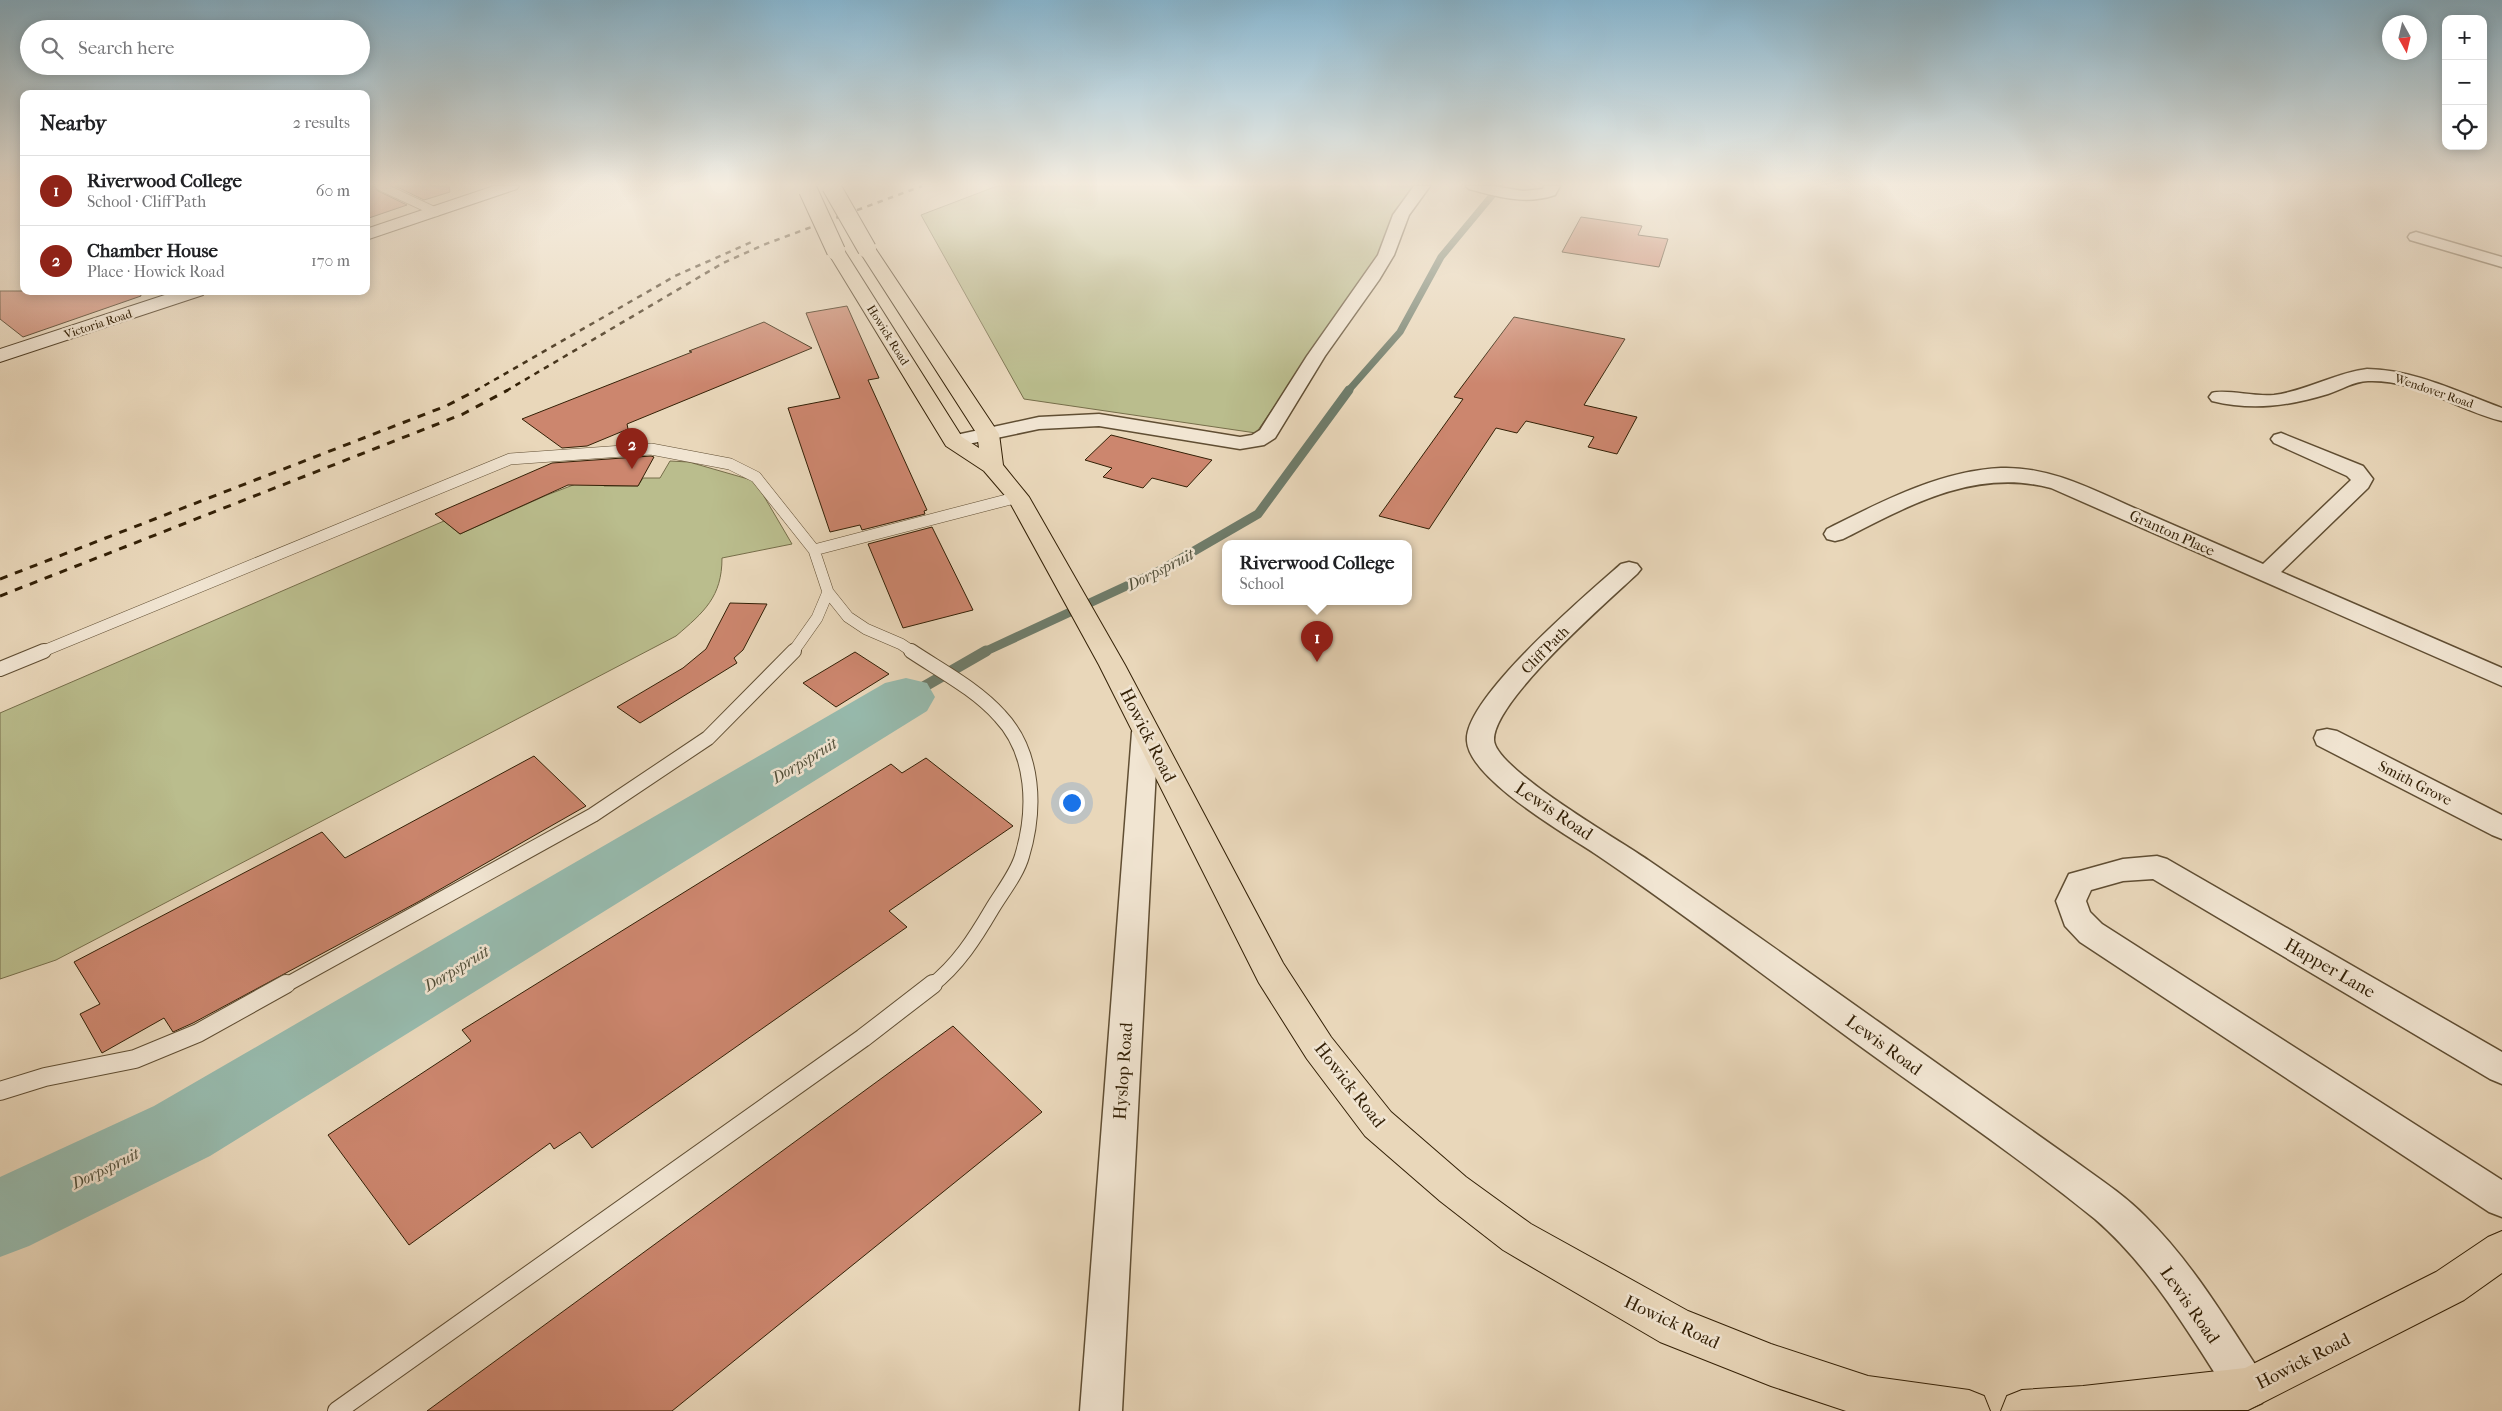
<!DOCTYPE html>
<html lang="en">
<head>
<meta charset="utf-8">
<style>
	:root { --surface:#fff; --page:#f2f2f2; --text:#202124; --muted:#757577; --line:#e0e0e0; --accent:#8f2418 }
	body { margin:0; font-family:"IM FELL French Canon",serif; background:var(--page); color:var(--text) }
	.controls { position:absolute; right:15px; top:15px; display:grid; overflow:hidden; border-radius:10px; box-shadow:0 2px 12px #0003 }
	.controls button { width:45px; height:45px; display:grid; place-items:center; padding:0; border:0; border-bottom:1px solid var(--line); background:var(--surface); color:var(--text); font:25px sans-serif }
	.compass { position:absolute; left:2382px; top:15px; width:45px; height:45px; border-radius:50%; background:var(--surface); box-shadow:0 2px 12px #0003; rotate:172deg }
	.you { position:absolute; left:1071px; top:802px; width:18px; height:18px; margin:-12px; border:4px solid #fff; border-radius:50%; background:#1a73e8; box-shadow:0 0 0 8px #1a73e833 }
	.badge { display:grid; place-items:center; width:32px; height:32px; border-radius:50%; background:var(--accent); color:#fff; font-size:16px; font-weight:700 }
	.pin { position:absolute; translate:-50% -41px; filter:drop-shadow(0 1px 2px #0008) }
	.pin::after { content:''; position:absolute; top:26px; width:18px; height:15px; background:inherit; clip-path:polygon(0 0,100% 0,50% 100%) }
	.popup { position:absolute; left:1222px; top:540px; width:190px; height:65px; box-sizing:border-box; display:grid; place-content:center; border-radius:10px; background:var(--surface); filter:drop-shadow(0 1px 4px #0005); font-size:16px; white-space:nowrap; color:var(--muted) }
	.popup b { font-size:19px; color:var(--text) }
	.popup::after { content:''; position:absolute; left:50%; top:100%; margin-left:-10px; border:10px solid transparent; border-top-color:var(--surface) }
	.list { margin:0; padding:0; list-style:none }
	h2 { display:flex; justify-content:space-between; align-items:center; height:65px; margin:0; padding:0 20px; font-size:21px }
	h2 small { font-size:16px; font-weight:400; color:var(--muted) }
	.list li { display:grid; grid-template-columns:32px 1fr auto; gap:15px; align-items:center; box-sizing:border-box; height:70px; padding:0 20px; border-top:1px solid var(--line) }
	.list b { display:block; font-size:19px; white-space:nowrap }
	.list p { margin:0; font-size:16px; white-space:nowrap; color:var(--muted) }
	.list em { font-size:16px; font-style:normal; color:var(--muted) }
	.icon { flex:none; width:28px; height:28px; fill:none; stroke:currentColor; stroke-width:2; stroke-linecap:round; stroke-linejoin:round }
	.map { position:relative; flex:none; width:2502px; height:1411px; overflow:hidden }
	.search { position:absolute; background:var(--surface); box-shadow:0 2px 12px #0003; left:20px; top:20px; width:350px; height:55px; display:flex; align-items:center; gap:12px; box-sizing:border-box; padding:0 18px; border-radius:28px; color:var(--muted); font-size:19px }
	.panel { position:absolute; background:var(--surface); box-shadow:0 2px 12px #0003; left:20px; top:90px; width:350px; height:205px; border-radius:10px }
	.map>svg:first-child { display:block }
	.green { fill:#babd8d; stroke:#766e4a }
	.lines { fill:none; stroke-linecap:round; stroke-linejoin:round }
	.stream-far2 { stroke:#6f7c6a; stroke-width:7 }
	.stream-far1 { stroke:#6f7c6a; stroke-width:9 }
	.stream { stroke:#6f7c6a; stroke-width:11 }
	.river { fill:#97baad; fill-rule:evenodd }
	.building { fill:#cc866e; stroke:#332006 }
	.lane-far3-casing { stroke:#604e33; stroke-width:10 }
	.lane-far2-casing { stroke:#604e33; stroke-width:12 }
	.lane-far1-casing { stroke:#604e33; stroke-width:16 }
	.lane-casing { stroke:#604e33; stroke-width:20 }
	.street-casing { stroke:#604e33; stroke-width:3 }
	.secondary-casing { stroke:#332006; stroke-width:2 }
	.primary-casing { stroke:#332006; stroke-width:2 }
	.lane-far3 { stroke:#f1e5d2; stroke-width:8 }
	.lane-far2 { stroke:#f1e5d2; stroke-width:11 }
	.lane-far1 { stroke:#f1e5d2; stroke-width:14 }
	.lane { stroke:#f1e5d2; stroke-width:18 }
	.street { fill:#f1e5d2; fill-rule:evenodd }
	.secondary { fill:#f1e5d2; fill-rule:evenodd }
	.primary { fill:#e9d7ba; fill-rule:evenodd }
	.rail-far1 { stroke:#332006; stroke-width:2.5; stroke-dasharray:5.5 5.5; stroke-linecap:butt }
	.rail { stroke:#332006; stroke-width:3; stroke-dasharray:8 8; stroke-linecap:butt }
	.primary-bridge-casing { stroke:#332006; stroke-width:20; stroke-linecap:butt }
	.primary-bridge { stroke:#e9d7ba; stroke-width:18 }
	.labels { text-anchor:middle; stroke-width:5; stroke-linejoin:round; paint-order:stroke }
	.far-street-label { font-size:12px; fill:#332006; stroke:#f1e5d2 }
	.street-label { font-size:15px; fill:#332006; stroke:#f1e5d2 }
	.water-label { font-size:16px; font-style:italic; fill:#514e38; stroke:#f1e5d2 }
	.near-street-label { font-size:18px; fill:#332006; stroke:#f1e5d2 }
</style>
</head>
<body>
<div class="map">
<svg width="2502" height="1411" viewBox="0 0 2502 1411">
	<rect width="100%" height="100%" fill="#e9d7ba"/>
	<filter id="stains"><feTurbulence type="fractalNoise" baseFrequency=".004" numOctaves="4"/><feColorMatrix values="0 0 0 0 .2 0 0 0 0 .09 0 0 0 0 .02 0 0 0 .5 -.17"/></filter>
	<radialGradient id="worn" r=".72"><stop offset=".6" stop-color="#630" stop-opacity="0"/><stop offset="1" stop-color="#630" stop-opacity=".3"/></radialGradient>
	<path class="green" d="M997,186H1426L1256,433L1024,399L921,215Z
		M670,461L689,462L755,481L792,544L722,558C722,597 704,612 676,636L56,960L0,979V713L444,521L460,534L547,495L594,477L604,486H638L643,478H660Z"/>
	<g class="lines">
		<path class="stream-far2" d="M1348,391L1400,332L1441,257L1500,186"/>
		<path class="stream-far1" d="M984,652L1163,569L1258,514L1349,390"/>
		<path class="stream" d="M906,697L986,651"/>
		<path class="river" d="M906,678L927,683L935,697L927,711L210,1156L29,1246L0,1257V1177L154,1106L885,683Z"/>
	</g>
	<path class="building" d="M366,186H374L378,191L407,205L366,219Z
		M395,186H449L450,192L424,200Z
		M1581,217L1642,226L1638,235L1668,239L1659,267L1562,252Z
		M0,291H140L141,296L23,337L0,319Z
		M847,306L879,378L868,380L927,510L924,511L925,514L862,530L860,525L830,532L788,408L840,398L806,313Z
		M1514,317L1625,339L1584,405L1637,417L1617,454L1588,447L1594,437L1526,421L1517,433L1496,428L1429,529L1379,516L1463,399L1454,397Z
		M764,322L812,348L627,424L628,429L587,446L562,448L522,419L692,352L689,351Z
		M1111,435L1212,460L1187,487L1152,478L1143,488L1103,477L1112,468L1085,460Z
		M651,456L654,457L638,486L568,485L460,534L435,514L552,463Z
		M932,527L973,610L903,628L868,544Z
		M730,603L767,604L743,650L734,658L737,663L640,723L617,707L683,668L706,649Z
		M855,652L889,674L836,707L803,683Z
		M534,756L586,806L418,902L193,1023L173,1032L164,1018L102,1053L80,1014L100,1004L74,962L322,832L345,858Z
		M926,758L1013,826L889,911L907,927L592,1148L580,1132L554,1149L550,1143L409,1245L328,1135L471,1041L462,1030L891,764L902,773Z
		M953,1026L1042,1112L672,1411H427Z"/>
	<g class="lines">
		<defs>
			<path id="lane-far3" d="M380,186L436,212"/>
			<path id="lane-far2" d="M814,550L1018,497
				M41,652L510,459L651,449L730,464L756,477L814,550L828,592L848,617L866,629L901,644L913,652
				M793,652L817,618L828,592"/>
			<path id="lane-far1" d="M911,651C941,671 976,689 1000,716C1035,753 1036,810 1022,856C1017,874 1002,892 992,909C975,938 958,965 931,986
				M0,669L44,651
				M284,986L593,815L708,738L794,651"/>
			<path id="lane" d="M0,1091L45,1077L135,1059L198,1033L286,984
				M337,1411L863,1038L933,984"/>
			<path id="street" d="M1414,186H1430L1409,215L1394,255L1379,280L1325,356L1275,438L1264,445L1240,449L1099,426L1039,429L954,447L947,445L944,441L947,437L1039,417L1099,414L1240,437L1252,435L1260,430L1307,356L1378,255L1393,215Z
				M1466,186H1493L1523,191L1543,189L1544,186H1560L1555,195C1526,205 1498,197 1469,189Z
				M2416,232L2502,257V267L2410,240L2408,237L2410,234Z
				M2367,369C2415,370 2458,392 2502,408V421C2457,410 2416,379 2368,381C2354,381 2341,390 2328,394C2289,406 2252,411 2212,401L2209,397L2212,393C2226,389 2254,397 2274,395C2306,391 2335,373 2367,369Z
				M2281,433L2363,466L2373,479L2368,488L2281,572L2502,668V686L2051,488C1975,468 1910,505 1843,539L1835,541L1827,539L1824,534L1827,529C1881,502 1939,471 2001,468C2051,466 2097,492 2141,511C2182,529 2222,546 2263,564L2351,480L2347,476L2274,443L2271,439L2274,435Z
				M1629,562L1637,564L1641,569L1637,574C1607,602 1493,701 1494,740C1495,769 1621,841 1648,860C1755,933 1860,1009 1966,1084C2001,1109 2037,1134 2072,1159C2097,1177 2123,1194 2145,1216C2192,1262 2226,1320 2262,1375L2268,1389L2262,1403L2248,1409L2234,1403C2192,1339 2154,1270 2095,1219C2017,1156 1934,1100 1853,1041C1768,979 1685,914 1597,855C1567,835 1469,779 1467,741C1463,699 1588,593 1621,564Z
				M1145,723L1154,726L1158,732L1122,1411H1080L1132,732L1136,726Z
				M2327,729L2337,731L2502,815V839L2492,835L2317,745L2314,738L2317,731Z
				M2157,856L2167,859L2502,1052V1084L2490,1079L2153,879L2123,881L2091,890L2086,901L2090,912L2102,924L2502,1180V1217L2489,1212L2080,942L2065,926L2056,901L2069,874L2123,859Z"/>
			<path id="secondary" d="M494,186H519L517,189L366,240V229Z
				M177,291H205L203,295L0,362V349Z"/>
			<path id="primary" d="M867,244L873,245L999,434L1003,465L1029,497L1125,665L1283,963L1331,1037L1391,1112L1466,1177L1531,1224L1688,1311L1771,1344L1868,1376L1969,1390L1984,1396L1990,1411H1846L1771,1386L1660,1342L1503,1250L1440,1201L1365,1136L1307,1059L1259,983L1099,665L1008,499L984,471L946,446L827,251L830,247H842L962,437L979,448L977,434L858,249L861,245Z
				M2502,1231V1273L2464,1300L2248,1410L2001,1411L2007,1396L2022,1390L2083,1386L2245,1368L2436,1272L2488,1237Z"/>
		</defs>
		<use href="#lane-far3" class="lane-far3-casing"/>
		<use href="#lane-far2" class="lane-far2-casing"/>
		<use href="#lane-far1" class="lane-far1-casing"/>
		<use href="#lane" class="lane-casing"/>
		<use href="#street" class="street-casing"/>
		<use href="#secondary" class="secondary-casing"/>
		<use href="#primary" class="primary-casing"/>
		<use href="#lane-far3" class="lane-far3"/>
		<use href="#lane-far2" class="lane-far2"/>
		<use href="#lane-far1" class="lane-far1"/>
		<use href="#lane" class="lane"/>
		<use href="#street" class="street"/>
		<use href="#secondary" class="secondary"/>
		<use href="#primary" class="primary"/>
		<path class="rail-far1" d="M475,391L675,276L754,241
			M506,391L723,263L763,245L922,186"/>
		<path class="rail" d="M0,579L446,406L477,390
			M0,596L463,414L508,390"/>
		<defs>
			<path id="primary-bridge" d="M831,186L867,249
				M808,190L836,251"/>
		</defs>
		<use href="#primary-bridge" class="primary-bridge-casing"/>
		<use href="#primary-bridge" class="primary-bridge"/>
	</g>
	<linearGradient id="sky" x2="0" y2="1"><stop stop-color="#87b6d0"/><stop offset="0.48" stop-color="#f5ede0"/><stop offset="1" stop-color="#f5ede0" stop-opacity="0"/></linearGradient>
	<rect width="2502" height="384" fill="url(#sky)"/>
	<g class="labels">
		<g class="far-street-label">
			<text transform="translate(98 324) rotate(-18)" y="4">Victoria Road</text>
			<text transform="translate(888 335) rotate(58)" y="4">Howick Road</text>
			<text transform="translate(2434 391) rotate(19)" y="4">Wendover Road</text>
		</g>
		<g class="street-label">
			<text transform="translate(2172 533) rotate(24)" y="5">Granton Place</text>
			<text transform="translate(1545 650) rotate(-45)" y="5">Cliff Path</text>
			<text transform="translate(2415 783) rotate(27)" y="5">Smith Grove</text>
		</g>
		<g class="water-label">
			<text transform="translate(1160 569) rotate(-27)" y="6">Dorpspruit</text>
			<text transform="translate(804 760) rotate(-31)" y="6">Dorpspruit</text>
			<text transform="translate(456 968) rotate(-31)" y="6">Dorpspruit</text>
			<text transform="translate(105 1168) rotate(-26)" y="6">Dorpspruit</text>
		</g>
		<g class="near-street-label">
			<text transform="translate(1148 735) rotate(63)" y="6">Howick Road</text>
			<text transform="translate(1554 811) rotate(34)" y="6">Lewis Road</text>
			<text transform="translate(2330 968) rotate(30)" y="6">Happer Lane</text>
			<text transform="translate(1884 1045) rotate(36)" y="6">Lewis Road</text>
			<text transform="translate(1123 1071) rotate(-86)" y="6">Hyslop Road</text>
			<text transform="translate(1350 1085) rotate(52)" y="6">Howick Road</text>
			<text transform="translate(2190 1305) rotate(55)" y="6">Lewis Road</text>
			<text transform="translate(1672 1322) rotate(25)" y="6">Howick Road</text>
			<text transform="translate(2303 1361) rotate(-27)" y="6">Howick Road</text>
		</g>
	</g>
	<rect width="100%" height="100%" filter="url(#stains)"/>
	<rect width="100%" height="100%" fill="url(#worn)"/>
</svg>
<div class="controls">
<button>+</button>
<button>−</button>
<button><svg class="icon" aria-label="locate" viewBox="0 0 24 24"><circle cx="12" cy="12" r="6"/><path d="M12 2v4M12 18v4M2 12h4M18 12h4"/></svg></button>
</div>
<svg class="compass" viewBox="-18 -18 36 36"><path d="M0-13l5 13h-10z" fill="#e53935"/><path d="M0 13l5-13h-10z" fill="#757577"/></svg>
<div class="you"></div>
<div class="pin badge" style="left:1317px;top:662px">1</div>
<div class="popup"><b>Riverwood College</b>School</div>
<div class="pin badge" style="left:632px;top:469px">2</div>
<div class="search"><svg class="icon" aria-label="search" viewBox="0 0 24 24"><circle cx="10" cy="10" r="6"/><path d="M15 15l6 6"/></svg>Search here</div>
<section class="panel">
<h2>Nearby<small>2 results</small></h2>
<ul class="list">
<li><span class="badge">1</span><div><b>Riverwood College</b><p>School · Cliff Path</p></div><em>60 m</em></li>
<li><span class="badge">2</span><div><b>Chamber House</b><p>Place · Howick Road</p></div><em>170 m</em></li>
</ul>
</section>
</div>
</body>
</html>
